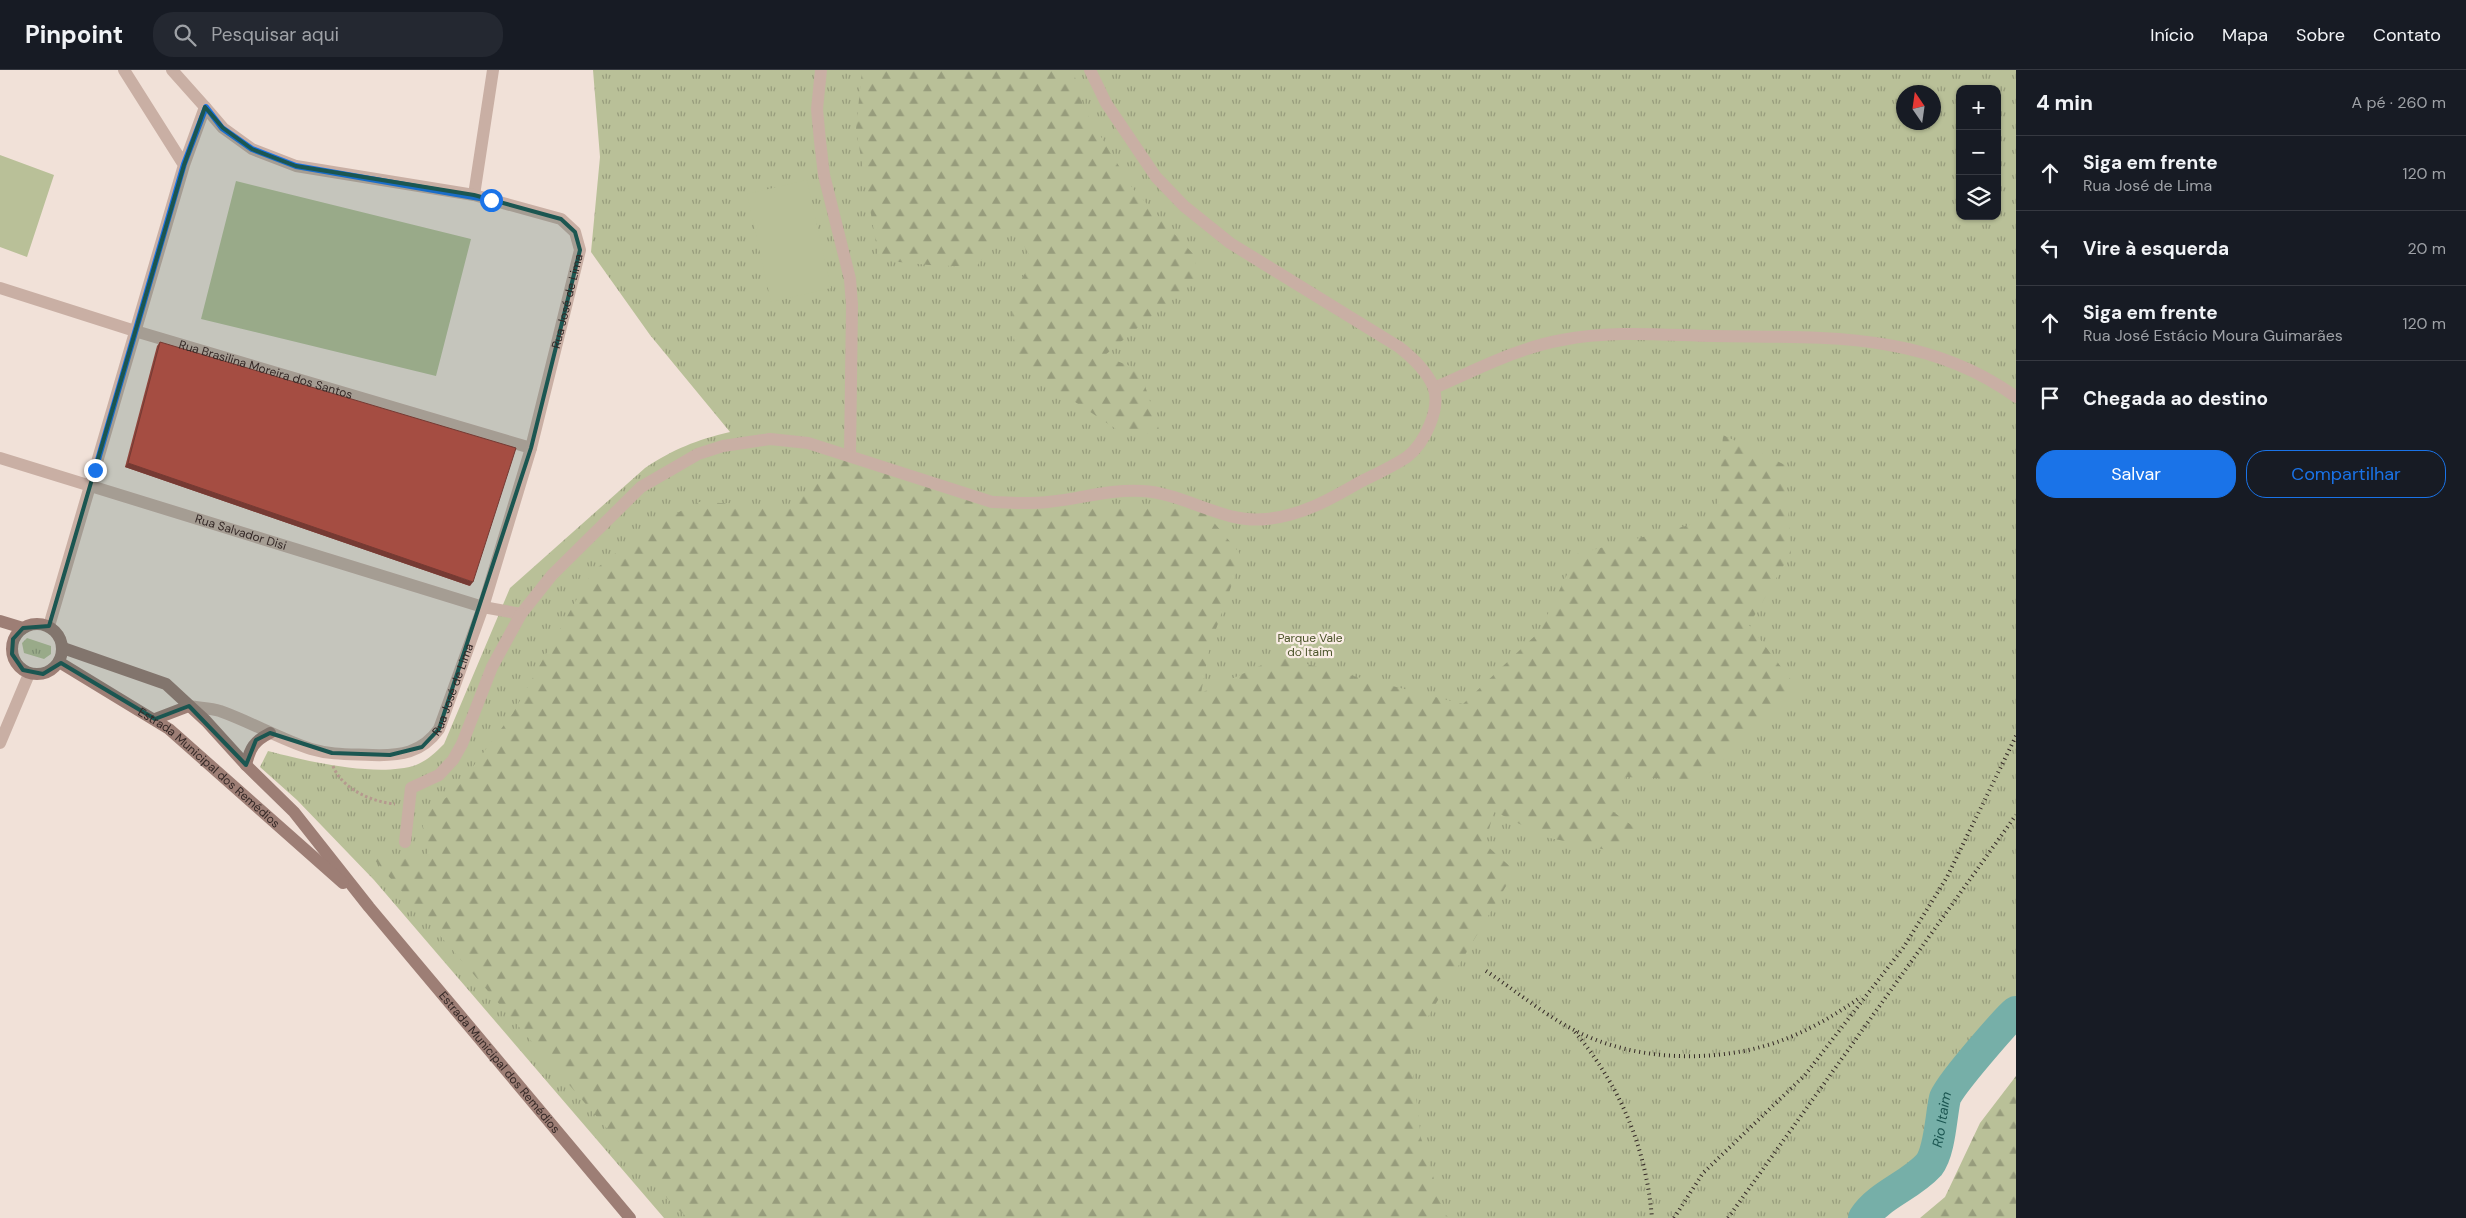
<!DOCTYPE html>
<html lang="pt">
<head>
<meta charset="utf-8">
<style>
	:root { --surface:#171b24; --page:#242831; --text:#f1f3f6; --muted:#9ea1a6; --line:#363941; --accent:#1a73e8 }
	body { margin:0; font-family:"DM Sans",sans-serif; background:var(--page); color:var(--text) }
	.controls { position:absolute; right:15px; top:15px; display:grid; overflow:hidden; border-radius:10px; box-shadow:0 1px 4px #0004 }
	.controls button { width:45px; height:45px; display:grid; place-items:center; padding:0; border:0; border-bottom:1px solid var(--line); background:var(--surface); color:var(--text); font:25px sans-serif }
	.compass { position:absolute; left:1896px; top:15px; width:45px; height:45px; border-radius:50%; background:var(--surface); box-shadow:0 1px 4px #0004; rotate:347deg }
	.stop { position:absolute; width:15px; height:15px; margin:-11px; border:4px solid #1a73e8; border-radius:50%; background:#fff }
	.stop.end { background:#1a73e8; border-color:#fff; box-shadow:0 1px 5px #0008 }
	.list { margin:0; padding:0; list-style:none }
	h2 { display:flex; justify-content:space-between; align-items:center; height:65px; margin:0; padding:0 20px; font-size:21px }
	h2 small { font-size:16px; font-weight:400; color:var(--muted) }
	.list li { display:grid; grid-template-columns:32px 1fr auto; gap:15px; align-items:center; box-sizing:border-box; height:75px; padding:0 20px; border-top:1px solid var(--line) }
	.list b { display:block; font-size:19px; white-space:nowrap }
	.list p { margin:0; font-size:16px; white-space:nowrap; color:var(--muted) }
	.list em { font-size:16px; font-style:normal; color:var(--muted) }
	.actions { display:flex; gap:10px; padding:15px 20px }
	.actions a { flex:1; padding:11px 0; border:1px solid var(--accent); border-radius:20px; text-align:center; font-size:18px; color:var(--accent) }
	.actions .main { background:var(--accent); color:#fff }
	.icon { flex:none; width:28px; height:28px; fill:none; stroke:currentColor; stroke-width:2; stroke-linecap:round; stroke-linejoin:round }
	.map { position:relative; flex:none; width:2016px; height:1148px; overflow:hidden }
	header { display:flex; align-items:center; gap:30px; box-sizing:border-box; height:70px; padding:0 25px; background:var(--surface); border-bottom:1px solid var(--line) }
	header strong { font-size:24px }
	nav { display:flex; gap:28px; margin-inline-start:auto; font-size:18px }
	.search { width:350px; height:45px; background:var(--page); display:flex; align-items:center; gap:12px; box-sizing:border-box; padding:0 18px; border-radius:20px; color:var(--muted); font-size:19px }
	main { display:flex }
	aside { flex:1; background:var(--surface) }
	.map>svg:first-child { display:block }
	.grass { fill:url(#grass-tufts); fill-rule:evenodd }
	.forest { fill:url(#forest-firs) }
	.garden { fill:#b9c098 }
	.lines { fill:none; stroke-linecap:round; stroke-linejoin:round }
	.river { stroke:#76afa8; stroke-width:32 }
	.path { stroke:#b5998e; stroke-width:3; stroke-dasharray:2.5 2.5; stroke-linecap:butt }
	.minor { stroke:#c9afa4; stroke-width:12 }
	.tertiary { stroke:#c9afa4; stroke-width:12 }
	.secondary { stroke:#9d7e75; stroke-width:12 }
	.rail { stroke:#342826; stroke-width:4; stroke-dasharray:1 4; stroke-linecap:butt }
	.wall { fill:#ac4036 }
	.shaded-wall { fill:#8c342c }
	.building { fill:#c84b3f; stroke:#8c342c }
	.route { stroke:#1a73e8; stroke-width:6 }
	.marked { fill:#1b5651; fill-opacity:0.2; stroke:#1b5651; stroke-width:4; stroke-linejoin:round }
	.labels { text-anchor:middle; stroke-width:4.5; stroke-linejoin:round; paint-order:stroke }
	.street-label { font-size:12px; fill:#342826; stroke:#f9ece4 }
	.park-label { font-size:12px; fill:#4a5329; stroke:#f9ece4 }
	.water-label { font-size:14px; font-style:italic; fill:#1b5651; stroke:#f9ece4 }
</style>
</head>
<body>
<header>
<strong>Pinpoint</strong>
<div class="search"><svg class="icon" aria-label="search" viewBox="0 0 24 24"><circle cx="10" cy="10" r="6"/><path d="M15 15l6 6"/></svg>Pesquisar aqui</div>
<nav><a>Início</a><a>Mapa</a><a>Sobre</a><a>Contato</a></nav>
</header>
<main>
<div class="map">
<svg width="2016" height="1148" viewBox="0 0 2016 1148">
	<defs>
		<pattern id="grass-tufts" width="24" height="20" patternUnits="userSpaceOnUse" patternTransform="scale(1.25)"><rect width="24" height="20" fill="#b9c098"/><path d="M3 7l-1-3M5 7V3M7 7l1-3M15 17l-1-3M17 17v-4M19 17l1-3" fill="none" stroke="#979c7c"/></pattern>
		<pattern id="forest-firs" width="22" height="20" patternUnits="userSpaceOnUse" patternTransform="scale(1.25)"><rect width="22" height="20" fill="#b9c098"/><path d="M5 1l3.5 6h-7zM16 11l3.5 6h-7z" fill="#979c7c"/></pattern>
	</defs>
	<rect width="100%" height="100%" fill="#f1e1d8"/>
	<path class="grass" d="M593,0H2016V948L1945,1026L1941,1056L1930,1093L1869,1140L1862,1148H664L374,810L297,730L260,697L268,681C306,691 378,708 416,695C428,690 435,683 444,674L510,518L645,398C674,379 696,370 730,362L650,265L591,182L600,87ZM1960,19H1997V146H1960ZM1904,22H1934V52H1904Z
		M27,568L51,576V584L44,589L24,583L22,573Z"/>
	<path class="forest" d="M862,0H1073L1084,39L1133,119L1196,187L1195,210L1104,286L1140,300L1161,366L1116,359L1016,293L1011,228L1032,191L1011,151L976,197L929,195L879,190L856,59Z
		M1723,365L1785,395L1791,483L1749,555L1798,619L1702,710L1625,707L1612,741L1641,762L1607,780L1545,767L1494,741L1485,774L1515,801L1410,977L1421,1068L1445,1144L1449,1148H688L674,1136L372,787L429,789L421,746L454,722L513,643L592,502L647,458L699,432L787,436L850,385L1025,434L1200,436L1242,486L1210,576L1201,623L1279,587L1463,634L1539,562L1577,484L1717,448Z
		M2016,1006V1148H1920L1945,1127L1980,1053Z"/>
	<path class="garden" d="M0,85L54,105L27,187L0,177Z
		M807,110L831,218L771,232L747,124Z
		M236,111L471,169L436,306L201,249Z"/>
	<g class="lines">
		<path class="river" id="s1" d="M1864,1148C1879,1125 1910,1116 1929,1095C1940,1081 1941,1045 1945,1028C1947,1018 2007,949 2016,942"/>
		<path class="path" d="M333,696C342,719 372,732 395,734"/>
		<g class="minor">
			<path d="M821,0L817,39L820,71L824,105L850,209L852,235L850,385"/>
			<path d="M474,125L493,0"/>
			<path id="s2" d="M0,218L135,261L531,378"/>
			<path d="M1434,318C1476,300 1517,278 1562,270C1611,260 1663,265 1713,266C1821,268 1924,260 2016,327"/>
			<path id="s3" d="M0,388L483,537L521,544L552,505L641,417L698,384L723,376L770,369L808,373L992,432C1011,433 1029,434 1048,432C1080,429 1110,419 1142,421C1185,423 1223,454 1266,449C1301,446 1331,429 1360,412C1376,404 1392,397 1407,387C1424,374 1442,338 1433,316C1426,300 1413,288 1399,277L1230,173L1184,136L1156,107L1106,33L1090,0"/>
			<path id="s4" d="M189,636C199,638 210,638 220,641C251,652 280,669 311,679C331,685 351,684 372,685C400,686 422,683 439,659L483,537L531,378L580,180L575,162L561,149L474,125L296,96L252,79L223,58L205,37"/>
			<path d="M405,772L411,718L439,705L453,690L462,674L492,597L521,544"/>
		</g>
		<path class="tertiary" d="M124,0L184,95
			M49,556L184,95L205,37L172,0
			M0,673L29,604"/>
		<g class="secondary">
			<path d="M0,551L23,558"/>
			<circle cx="37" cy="579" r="25"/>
			<path id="s5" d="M63,578L166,614L206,651L246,695L294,742L369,837L630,1148"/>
			<path id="s6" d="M59,592L169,659L343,813"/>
			<path d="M155,649L189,636"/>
			<path d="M246,695C250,678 254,671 270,663"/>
		</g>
		<path class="rail" d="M1486,901C1515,920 1543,944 1574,960C1637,993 1723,994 1788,968C1815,957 1838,943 1861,927
			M1575,962C1620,1016 1646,1077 1652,1148
			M1674,1148L1703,1103L1805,1005L1903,878L1947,807L2016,666
			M1728,1148L2016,745"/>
	</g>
	<path class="wall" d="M160,272L470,516L125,397L157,276Z"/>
	<path class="shaded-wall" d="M128,393L473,512L470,516L125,397Z"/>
	<path class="building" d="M160,272L516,378L473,512L128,393Z"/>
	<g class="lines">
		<path class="route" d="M95,400L184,94L206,37L222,58L252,79L296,96L491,130"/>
	</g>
	<path class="marked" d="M205,37L223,58L252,79L296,96L474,125L561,149L575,162L580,180L531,378L439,659L422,677L390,685L332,683L270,663L256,670L246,695L189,636L155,649L61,593L43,604L23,600L12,584L13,569L23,558L49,556L184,95Z"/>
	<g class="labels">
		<g class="street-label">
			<text dy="4" stroke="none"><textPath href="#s4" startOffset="714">Rua José de Lima</textPath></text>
			<text dy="4" stroke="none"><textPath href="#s2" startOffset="278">Rua Brasilina Moreira dos Santos</textPath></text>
			<text dy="4" stroke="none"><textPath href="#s3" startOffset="252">Rua Salvador Disi</textPath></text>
			<text dy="4" stroke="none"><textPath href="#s4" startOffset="309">Rua José de Lima</textPath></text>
			<text dy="4" stroke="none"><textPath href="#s6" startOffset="184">Estrada Municipal dos Remédios</textPath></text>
			<text dy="4" stroke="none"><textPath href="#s5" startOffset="614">Estrada Municipal dos Remédios</textPath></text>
		</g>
		<g class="park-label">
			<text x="1310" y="572">Parque Vale<tspan x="1310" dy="14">do Itaim</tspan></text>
		</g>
		<g class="water-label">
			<text dy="5" stroke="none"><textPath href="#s1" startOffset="132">Rio Itaim</textPath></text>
		</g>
	</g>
</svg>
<div class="controls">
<button>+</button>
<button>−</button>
<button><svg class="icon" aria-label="layers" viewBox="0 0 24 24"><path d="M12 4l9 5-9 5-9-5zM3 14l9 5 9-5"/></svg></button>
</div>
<svg class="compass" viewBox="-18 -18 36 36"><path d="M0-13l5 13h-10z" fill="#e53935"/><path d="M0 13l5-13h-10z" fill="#9ea1a6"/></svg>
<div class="stop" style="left:491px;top:130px"></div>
<div class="stop end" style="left:95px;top:400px"></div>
</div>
<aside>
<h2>4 min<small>A pé · 260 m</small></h2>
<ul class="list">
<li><svg class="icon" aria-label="ahead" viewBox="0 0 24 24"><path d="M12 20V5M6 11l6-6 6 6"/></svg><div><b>Siga em frente</b><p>Rua José de Lima</p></div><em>120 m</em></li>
<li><svg class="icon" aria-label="left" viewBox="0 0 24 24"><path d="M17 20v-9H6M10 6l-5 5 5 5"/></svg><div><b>Vire à esquerda</b></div><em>20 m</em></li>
<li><svg class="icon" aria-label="ahead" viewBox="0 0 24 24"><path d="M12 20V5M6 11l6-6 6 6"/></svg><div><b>Siga em frente</b><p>Rua José Estácio Moura Guimarães</p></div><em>120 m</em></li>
<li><svg class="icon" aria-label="arrive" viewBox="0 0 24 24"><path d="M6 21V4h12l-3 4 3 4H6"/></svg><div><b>Chegada ao destino</b></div></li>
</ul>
<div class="actions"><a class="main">Salvar</a><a>Compartilhar</a></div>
</aside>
</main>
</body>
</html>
